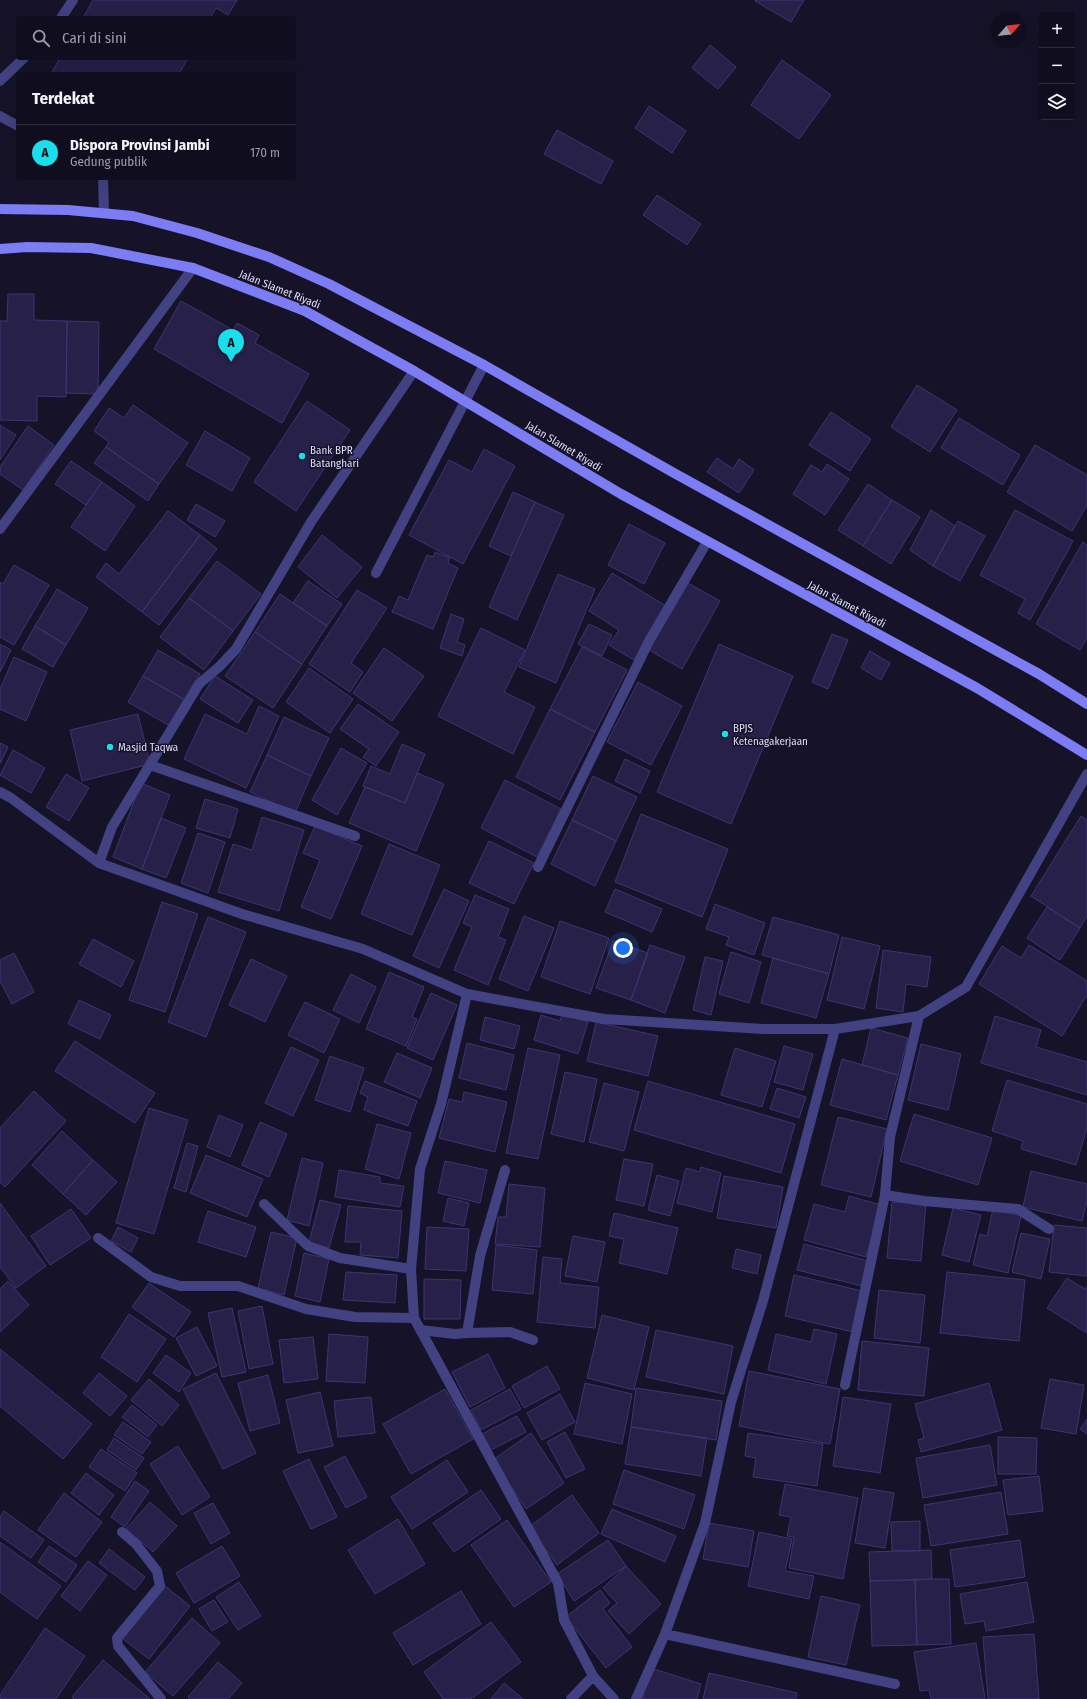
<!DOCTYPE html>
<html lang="id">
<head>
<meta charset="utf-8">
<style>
	:root { --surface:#100e1e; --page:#191727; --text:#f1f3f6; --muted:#9c9ca4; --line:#302e3c; --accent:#19dfec }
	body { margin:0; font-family:"Fira Sans Condensed",sans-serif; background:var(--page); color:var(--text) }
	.controls { position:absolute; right:12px; top:12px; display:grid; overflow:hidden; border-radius:4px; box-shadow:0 4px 16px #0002 }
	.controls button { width:36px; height:36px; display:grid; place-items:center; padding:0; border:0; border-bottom:1px solid var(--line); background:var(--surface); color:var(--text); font:20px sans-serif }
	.compass { position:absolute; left:991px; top:12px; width:36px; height:36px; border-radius:50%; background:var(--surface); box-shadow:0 4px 16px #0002; rotate:62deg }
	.you { position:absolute; left:623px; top:948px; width:14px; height:14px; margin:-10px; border:3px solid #fff; border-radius:50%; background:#1a73e8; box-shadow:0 0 0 6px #1a73e833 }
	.badge { display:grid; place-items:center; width:26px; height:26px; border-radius:50%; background:var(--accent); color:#111; font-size:13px; font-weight:700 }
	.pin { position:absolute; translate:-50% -33px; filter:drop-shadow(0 1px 2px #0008) }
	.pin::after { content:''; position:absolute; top:21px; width:14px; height:12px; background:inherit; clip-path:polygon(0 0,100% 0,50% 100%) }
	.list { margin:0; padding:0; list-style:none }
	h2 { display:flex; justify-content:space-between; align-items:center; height:52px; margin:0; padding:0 16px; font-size:17px }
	h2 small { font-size:13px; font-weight:400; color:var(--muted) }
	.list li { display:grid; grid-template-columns:26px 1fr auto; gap:12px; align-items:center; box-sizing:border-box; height:56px; padding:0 16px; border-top:1px solid var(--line) }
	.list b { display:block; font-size:15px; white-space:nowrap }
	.list p { margin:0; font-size:13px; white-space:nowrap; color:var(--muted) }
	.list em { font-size:13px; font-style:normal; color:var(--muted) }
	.icon { flex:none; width:22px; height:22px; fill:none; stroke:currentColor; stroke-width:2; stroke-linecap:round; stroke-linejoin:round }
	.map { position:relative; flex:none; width:1087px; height:1699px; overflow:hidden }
	.search { position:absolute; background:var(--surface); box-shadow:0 4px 16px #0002; left:16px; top:16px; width:280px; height:44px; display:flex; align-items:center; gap:10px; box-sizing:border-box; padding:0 14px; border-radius:4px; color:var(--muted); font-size:15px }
	.panel { position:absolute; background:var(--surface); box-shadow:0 4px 16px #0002; left:16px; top:72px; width:280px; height:108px; border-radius:4px }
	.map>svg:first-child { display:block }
	.building { fill:#272048; stroke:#3e3472 }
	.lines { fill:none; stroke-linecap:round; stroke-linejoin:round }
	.service { stroke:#424283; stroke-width:10 }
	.minor { stroke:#424283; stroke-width:10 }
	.secondary { stroke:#7c7df4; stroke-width:10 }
	.poi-dot { fill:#19dfec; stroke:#161328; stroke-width:1.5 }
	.labels { text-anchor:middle; stroke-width:3; stroke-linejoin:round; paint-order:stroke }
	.street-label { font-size:11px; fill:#dfddfc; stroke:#161328 }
	.poi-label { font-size:11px; fill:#dfddfc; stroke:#161328; text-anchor:start }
</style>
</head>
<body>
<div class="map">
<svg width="1087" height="1699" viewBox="0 0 1087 1699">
	<rect width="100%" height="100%" fill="#161328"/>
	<path class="building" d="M93,0H237L228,15L216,8L210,18H83Z
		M756,0H804L791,22L755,1Z
		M710,45L736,67L718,89L692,68Z
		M60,58H188L179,74H51Z
		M782,60L831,95L799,139L751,105Z
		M649,106L686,131L672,153L635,128Z
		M557,130L613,161L601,184L544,154Z
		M657,195L701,224L687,245L643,215Z
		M8,294H34V320L67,321L66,397L37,396V421L0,420V321H7Z
		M181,301L233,330L237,323L259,335L255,343L309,374L282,423L154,349Z
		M67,321L99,322L98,394L66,393Z
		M917,385L957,410L930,452L891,427Z
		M307,401L350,430L296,511L254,482Z
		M133,405L188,443L159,484L106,447L109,442L94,431L109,408L124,418Z
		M831,412L871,439L850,471L809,445Z
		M959,418L1020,455L1003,485L941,448Z
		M0,425L16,435L0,460Z
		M28,426L54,445L23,490L0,474V467Z
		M205,431L250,458L232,491L186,465Z
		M1035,445L1087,475V505L1072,531L1007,492Z
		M106,447L159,484L148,501L94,463Z
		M484,449L515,466L463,564L409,535L449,460L472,472Z
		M717,458L733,469L739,459L754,470L739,493L707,472Z
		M71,461L102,482L86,505L55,484Z
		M827,464L849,479L825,515L793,494L811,465L822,472Z
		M102,482L135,506L105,551L71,527Z
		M868,484L892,500L863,546L838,530Z
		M513,492L535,502L511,556L489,546Z
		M892,500L920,517L891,564L863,546Z
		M535,502L564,515L517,620L489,607Z
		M196,504L225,521L215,537L187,520Z
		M931,510L955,526L933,566L910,550Z
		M1015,510L1073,541L1030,620L1018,613L1025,599L980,575Z
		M168,511L200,535L142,612L96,577L106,563L119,574Z
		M958,521L985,536L960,581L933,566Z
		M629,524L665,543L644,584L608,565Z
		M200,535L217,549L159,625L142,612Z
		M322,535L362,567L337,598L298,567Z
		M1083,542L1087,545V638L1080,650L1036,624Z
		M435,552L450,558L448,563L458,568L433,629L392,612L399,596L408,600L427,555L433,557Z
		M217,561L261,594L233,631L189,598Z
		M14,565L49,585L14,645L0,637V582L3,584Z
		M612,573L666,606L634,660L609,645L619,630L589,611Z
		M558,574L595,589L556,683L519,667Z
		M308,581L342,604L327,626L293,603Z
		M686,582L720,601L682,669L649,650Z
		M57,589L88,608L66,645L35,626Z
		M357,590L387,608L351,663L363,672L350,692L309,664Z
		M280,594L327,626L302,664L255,632Z
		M189,598L233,631L204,670L160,637Z
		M451,614L464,619L457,642L465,645L462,656L440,648Z
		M589,624L612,635L602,656L578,644Z
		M35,626L66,645L53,667L22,649Z
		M481,628L525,650L504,692L535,707L513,754L438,716Z
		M255,632L302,664L273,708L225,676Z
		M832,634L848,640L828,689L812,682Z
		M0,644L11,650L0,672Z
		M719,644L793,676L731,824L657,792Z
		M582,647L627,670L595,732L550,709Z
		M384,648L424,676L392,721L353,693Z
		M158,650L200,674L185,700L143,676Z
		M870,651L890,663L881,680L861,668Z
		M14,657L47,672L26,721L0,709V689Z
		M309,668L353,699L330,733L286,702Z
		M143,676L185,700L170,726L128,702Z
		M215,676L253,700L238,723L200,699Z
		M638,682L682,706L651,765L607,742Z
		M358,704L399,732L376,766L363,757L369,749L340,729Z
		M259,706L279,716L246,788L184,759L205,714L247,734Z
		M550,709L595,732L560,800L516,777Z
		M138,714L150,764L82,781L70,730Z
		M284,717L329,738L311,776L267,755Z
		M0,743L8,747L0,764Z
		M402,744L425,754L405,803L363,786L371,766L390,774Z
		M341,748L367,763L337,815L312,800Z
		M13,750L45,768L31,793L0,775Z
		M267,755L311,776L295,813L250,792Z
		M625,759L650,771L640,793L615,781Z
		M417,773L444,784L416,851L349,823L365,787L405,803Z
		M66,774L89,788L69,821L46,807Z
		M593,776L637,797L616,841L572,820Z
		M505,780L561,809L537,857L481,828Z
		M141,783L170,795L142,869L113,857Z
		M205,799L238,809L230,838L196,828Z
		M641,814L728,849L702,917L615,882Z
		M1081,816L1087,820V916L1080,928L1031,896Z
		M262,817L304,830L279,911L218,892L233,844L252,850Z
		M161,818L186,828L166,878L142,869Z
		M572,820L616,841L595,886L551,864Z
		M315,826L362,846L331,919L301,907L320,860L303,853Z
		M198,833L225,842L208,893L181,883Z
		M489,841L534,863L514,904L469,883Z
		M389,844L440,865L412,935L361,914Z
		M444,889L469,901L439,968L413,956Z
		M615,889L662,909L652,932L605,912Z
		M475,895L509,909L498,937L506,940L488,985L454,970L472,927L463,923Z
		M162,902L198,914L165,1012L129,1000Z
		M715,904L765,923L754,955L726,945L729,937L706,929Z
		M1047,907L1080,928L1060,960L1027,938Z
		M524,916L554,928L528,991L499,979Z
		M208,917L246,932L206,1037L168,1022Z
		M773,917L839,935L829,974L762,955Z
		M560,921L609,938L590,994L541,977Z
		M842,937L880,946L864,1009L827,1000Z
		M93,939L134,961L121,987L79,964Z
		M613,941L648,953L631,1000L596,988Z
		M650,945L685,957L665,1013L631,1000Z
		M1029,945L1087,981V995L1062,1036L979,984L1002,946L1021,958Z
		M883,950L931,957L927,987L906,984L903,1012L876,1008Z
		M731,952L761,962L749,1003L719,994Z
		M14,953L34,992L12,1004L0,981V960Z
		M705,957L723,961L711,1015L693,1010Z
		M773,958L829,974L816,1018L761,1003Z
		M251,959L287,976L265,1022L229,1005Z
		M389,972L424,987L412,1017L417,1019L406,1046L366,1029Z
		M351,974L376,987L359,1023L333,1010Z
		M431,993L457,1005L433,1060L407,1048Z
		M79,1000L111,1015L100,1039L68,1024Z
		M305,1002L340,1019L324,1053L288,1035Z
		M562,1014L588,1022L578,1054L534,1040L541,1015L560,1021Z
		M995,1016L1041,1030L1036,1047L1087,1062V1095L981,1063Z
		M485,1017L520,1026L514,1049L480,1040Z
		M596,1022L658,1036L648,1076L587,1061Z
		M871,1028L908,1038L898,1075L862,1065Z
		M75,1041L155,1093L135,1123L55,1071Z
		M467,1043L514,1055L506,1090L459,1078Z
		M921,1044L961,1054L948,1110L908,1100Z
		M784,1046L813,1054L803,1090L774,1082Z
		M291,1047L319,1060L293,1116L265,1103Z
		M528,1048L560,1055L538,1159L506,1153Z
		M735,1048L776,1061L762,1107L721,1095Z
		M397,1053L432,1068L420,1098L384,1082Z
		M330,1056L364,1068L350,1112L315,1100Z
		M842,1059L898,1075L886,1120L830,1105Z
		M565,1072L597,1079L584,1142L551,1134Z
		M1007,1080L1087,1104V1128L1076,1165L1021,1149L1023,1141L992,1131Z
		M365,1081L417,1101L408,1126L364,1110L368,1097L360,1093Z
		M648,1081L795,1124L781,1173L634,1130Z
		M604,1083L639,1092L624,1151L589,1142Z
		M777,1088L806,1097L799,1118L770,1109Z
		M34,1091L66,1121L5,1187L0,1182V1128Z
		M464,1092L507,1102L495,1152L439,1138L449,1099L462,1102Z
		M149,1108L188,1120L154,1234L116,1223Z
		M914,1114L992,1138L978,1185L900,1161Z
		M219,1115L243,1125L230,1157L207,1147Z
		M838,1117L887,1129L871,1197L821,1185Z
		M260,1122L287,1134L269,1177L242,1165Z
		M377,1124L411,1133L399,1179L365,1169Z
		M62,1131L93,1160L63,1194L32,1165Z
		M187,1143L198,1146L186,1192L174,1188Z
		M206,1155L263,1179L247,1217L190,1193Z
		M302,1158L323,1163L309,1226L287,1220Z
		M624,1159L653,1164L644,1206L616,1200Z
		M93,1160L117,1182L86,1215L63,1194Z
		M445,1161L487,1170L480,1203L438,1193Z
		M701,1167L721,1173L712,1212L677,1203L686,1168L700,1172Z
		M339,1170L380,1177V1183L404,1186L400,1207L335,1197Z
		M1031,1171L1087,1184V1201L1082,1221L1023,1207Z
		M657,1175L679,1181L670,1216L648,1210Z
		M724,1176L783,1187L776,1228L717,1218Z
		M509,1184L545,1188L540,1247L495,1244L498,1217H506Z
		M849,1196L881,1205L866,1257L804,1240L814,1204L845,1212Z
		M448,1198L469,1203L464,1226L443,1221Z
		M320,1200L341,1205L329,1248L309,1242Z
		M892,1202L926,1204L921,1261L887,1258Z
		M0,1203L46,1266L16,1288L0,1267Z
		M348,1206L402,1211L398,1258L360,1255L361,1242H345Z
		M953,1208L981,1215L969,1262L942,1255Z
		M71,1209L91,1238L50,1265L31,1236Z
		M993,1209L1021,1216L1008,1273L973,1265L980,1234L987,1236Z
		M208,1211L256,1227L246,1257L198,1242Z
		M614,1213L678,1228L667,1274L619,1263L624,1239L609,1236Z
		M1054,1225L1087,1228V1276L1049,1272Z
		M118,1227L138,1238L131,1252L111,1241Z
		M427,1227L469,1229L466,1271L425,1269Z
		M271,1232L297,1238L284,1295L258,1288Z
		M1021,1233L1050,1239L1041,1279L1012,1272Z
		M573,1236L605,1242L597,1282L565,1276Z
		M804,1244L868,1261L862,1286L797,1270Z
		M496,1245L537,1250L533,1294L492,1290Z
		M736,1249L761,1255L757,1274L732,1268Z
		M304,1253L329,1259L320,1302L295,1296Z
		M543,1257L562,1259L560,1283L599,1287L595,1328L537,1322Z
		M346,1272L397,1275L395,1303L343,1300Z
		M947,1272L1025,1280L1019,1341L940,1333Z
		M794,1275L862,1291L853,1332L785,1316Z
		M1067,1278L1085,1289L1087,1286V1333L1047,1308Z
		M424,1279L461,1280L460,1319H424Z
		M8,1281L29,1305L0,1332V1289Z
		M149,1283L191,1312L174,1337L132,1307Z
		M879,1290L925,1295L920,1343L874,1338Z
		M262,1306L273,1364L249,1369L238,1311Z
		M232,1308L246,1372L222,1377L208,1313Z
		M129,1314L166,1339L137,1382L101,1357Z
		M602,1315L649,1327L634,1390L587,1378Z
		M197,1327L217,1366L196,1376L176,1338Z
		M814,1329L837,1334L826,1384L768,1370L776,1334L811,1342Z
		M656,1330L733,1346L724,1394L646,1377Z
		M329,1334L368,1337L365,1383L326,1381Z
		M313,1337L318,1379L284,1383L279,1340Z
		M862,1341L929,1348L924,1396L858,1390Z
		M0,1349L92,1424L63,1459L0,1406Z
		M488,1354L505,1388L470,1407L452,1372Z
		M166,1355L191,1373L179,1392L153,1373Z
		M547,1366L560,1389L524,1408L512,1386Z
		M749,1371L840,1389L830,1444L739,1426Z
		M99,1373L127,1396L110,1416L83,1393Z
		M216,1373L256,1453L223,1469L183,1389Z
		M268,1375L280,1423L250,1431L238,1383Z
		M149,1379L179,1405L162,1426L131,1400Z
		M1050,1379L1084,1385L1076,1434L1041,1428Z
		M585,1383L632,1394L622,1444L574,1434Z
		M989,1383L1002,1430L921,1452L918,1440L924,1438L915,1404Z
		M636,1388L722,1401L716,1440L631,1427Z
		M445,1389L473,1439L411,1474L383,1424Z
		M510,1389L521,1409L481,1430L471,1410Z
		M320,1392L333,1446L298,1453L286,1400Z
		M560,1394L575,1422L542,1440L527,1413Z
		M371,1397L375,1433L338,1437L334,1401Z
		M843,1397L891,1404L880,1473L833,1466Z
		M132,1405L157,1425L148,1437L122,1417Z
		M517,1416L526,1432L491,1450L482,1434Z
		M1087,1419V1434L1080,1429Z
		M123,1422L151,1442L142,1454L114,1435Z
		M631,1427L707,1438L701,1476L625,1464Z
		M565,1432L585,1469L566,1478L547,1442Z
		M531,1433L564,1483L526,1509L493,1460Z
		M748,1433L823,1444L817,1486L753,1477L756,1458L745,1456Z
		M998,1437L1037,1438L1036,1474H998Z
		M114,1438L144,1458L136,1470L107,1450Z
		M990,1445L997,1485L923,1498L916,1458Z
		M178,1446L210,1497L182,1515L150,1464Z
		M101,1449L137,1473L125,1491L89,1467Z
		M345,1456L367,1497L346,1508L324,1467Z
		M309,1459L337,1517L311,1529L283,1471Z
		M447,1460L468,1492L412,1529L391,1497Z
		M624,1470L695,1495L684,1529L613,1504Z
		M86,1473L114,1495L99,1515L71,1493Z
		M1039,1476L1043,1511L1008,1515L1003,1480Z
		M135,1481L149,1491L125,1527L111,1517Z
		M785,1484L858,1498L843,1579L789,1568L794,1537L787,1536L791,1517L779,1515Z
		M864,1488L894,1493L885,1548L855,1543Z
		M481,1490L501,1519L454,1552L433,1523Z
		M1001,1492L1008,1534L931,1546L924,1505Z
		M64,1493L102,1522L76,1557L38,1530Z
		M572,1495L599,1533L557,1565L529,1527Z
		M150,1502L177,1526L153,1552L126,1529Z
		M213,1503L230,1533L211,1544L194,1513Z
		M612,1509L676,1536L665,1562L601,1534Z
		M4,1511L44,1540L31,1558L0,1536V1517Z
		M398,1519L425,1564L375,1594L348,1550Z
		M507,1520L551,1582L514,1607L471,1545Z
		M920,1521V1551H892L891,1522Z
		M709,1523L754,1531L748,1567L703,1559Z
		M759,1532L792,1539L785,1571L814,1576L809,1599L748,1586Z
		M608,1540L626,1566L574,1601L557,1574Z
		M1020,1540L1025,1577L955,1587L950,1550Z
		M0,1542L61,1586L37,1619L0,1592Z
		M49,1546L77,1565L66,1582L38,1562Z
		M222,1546L240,1576L194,1603L176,1573Z
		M109,1549L145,1577L135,1590L99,1563Z
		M931,1550L932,1579L870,1581L869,1552Z
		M88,1561L107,1575L80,1611L61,1596Z
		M626,1566L661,1604L629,1634L608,1611L617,1603L603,1588Z
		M932,1579H949L951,1644L917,1645L915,1580Z
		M915,1580L917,1645L872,1646L870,1581Z
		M239,1582L261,1616L238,1630L216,1597Z
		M1027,1582L1034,1622L986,1631L984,1621L965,1624L960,1594Z
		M165,1586L190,1606L149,1659L123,1639Z
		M600,1590L610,1603L603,1609L632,1647L606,1668L566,1617Z
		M461,1591L481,1624L413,1665L393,1633Z
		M821,1596L860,1605L846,1665L808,1657Z
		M214,1600L228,1622L212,1631L199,1609Z
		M192,1618L220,1643L173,1696L145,1672Z
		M491,1622L521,1662L471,1699H443L424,1672Z
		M45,1628L85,1656L56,1699H0V1695Z
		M1034,1634L1039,1699H988L983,1637Z
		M976,1643L985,1699H931L929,1690L920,1691L914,1652Z
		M103,1660L150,1699H74L72,1697Z
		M218,1662L242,1683L228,1699H190L188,1697Z
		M651,1668L701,1684L697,1699H642Z
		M709,1673L797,1693L796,1699H703Z
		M504,1683L523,1699H491Z"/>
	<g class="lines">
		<path class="service" d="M61,18L73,0
			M0,81L24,58
			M0,116L18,126
			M103,178L104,213"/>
		<path class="minor" d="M0,529L193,268
			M376,573L484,365
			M150,765L355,836
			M0,792L11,798L99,863L242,914L363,949L467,994L604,1019L763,1029H835L919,1016L966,987L1087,774
			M99,863L112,827L199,684L220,666L236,649L311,522L414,371
			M538,867L649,641L707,542
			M467,994L441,1104L420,1169L411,1269L414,1318L558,1583L564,1620L593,1676L614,1699
			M885,1195L924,1201L1018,1209L1049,1229
			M264,1204L308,1246L340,1258L411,1269
			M98,1238L151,1277L180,1286H238L306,1309L355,1317L414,1318
			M420,1330L455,1334L467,1333L480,1256L505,1170
			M467,1333L510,1332L533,1340
			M845,1385L885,1195L890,1137L919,1016
			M122,1532L136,1544L157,1571L160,1586L117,1638L118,1646L161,1699
			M665,1634L895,1684
			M571,1699L593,1676
			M636,1699L665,1634L705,1523L731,1402L763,1301L835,1029"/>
		<path class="secondary" d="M0,209L68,210L133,216L197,233L269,257L329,284L484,365L674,473L1039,674L1087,704
			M0,249L27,247L91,248L193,268L305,311L414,371L621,494L977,688L1087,755"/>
	</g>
	<g class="poi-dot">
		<circle cx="302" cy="456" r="4"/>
		<circle cx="725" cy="734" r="4"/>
		<circle cx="110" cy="747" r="4"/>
	</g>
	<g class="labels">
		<g class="street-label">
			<text transform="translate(280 289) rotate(22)" y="4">Jalan Slamet Riyadi</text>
			<text transform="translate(564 446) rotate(31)" y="4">Jalan Slamet Riyadi</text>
			<text transform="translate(847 604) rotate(28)" y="4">Jalan Slamet Riyadi</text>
		</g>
		<g class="poi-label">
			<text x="310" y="454">Bank BPR<tspan x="310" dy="13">Batanghari</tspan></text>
			<text x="733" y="732">BPJS<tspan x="733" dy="13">Ketenagakerjaan</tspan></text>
			<text x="118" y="751">Masjid Taqwa</text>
		</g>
	</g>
</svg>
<div class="controls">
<button>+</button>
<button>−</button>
<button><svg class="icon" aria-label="layers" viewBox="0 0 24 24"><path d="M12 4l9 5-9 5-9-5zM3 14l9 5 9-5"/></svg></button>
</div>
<svg class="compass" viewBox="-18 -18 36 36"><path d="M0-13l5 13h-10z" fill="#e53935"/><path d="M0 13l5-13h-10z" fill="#9c9ca4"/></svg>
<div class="you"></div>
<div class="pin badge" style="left:231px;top:362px">A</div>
<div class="search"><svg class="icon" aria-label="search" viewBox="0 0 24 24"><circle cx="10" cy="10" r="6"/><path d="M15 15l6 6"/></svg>Cari di sini</div>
<section class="panel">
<h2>Terdekat<small></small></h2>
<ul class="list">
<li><span class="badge">A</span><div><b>Dispora Provinsi Jambi</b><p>Gedung publik</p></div><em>170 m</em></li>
</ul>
</section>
</div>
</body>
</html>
